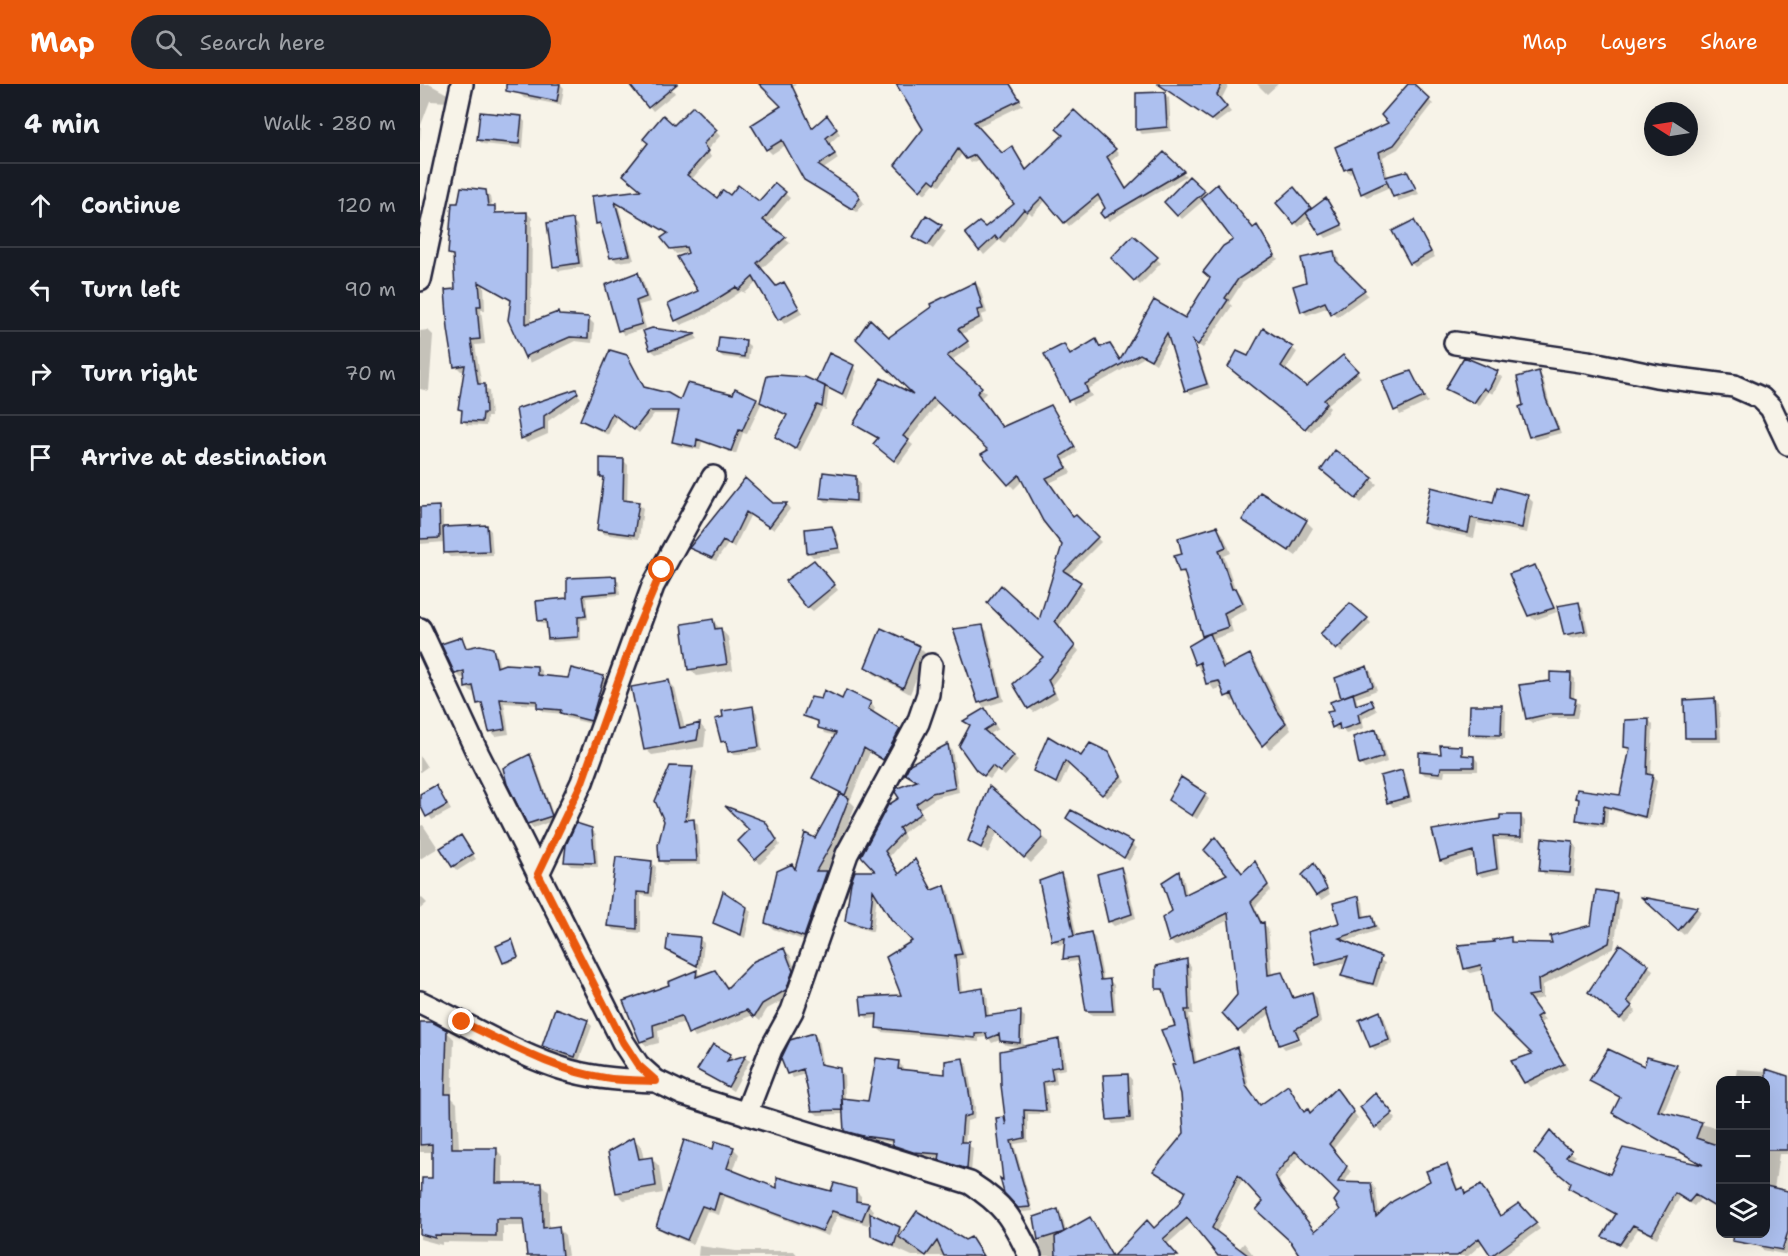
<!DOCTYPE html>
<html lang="en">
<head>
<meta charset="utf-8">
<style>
	:root { --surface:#171b24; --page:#20242c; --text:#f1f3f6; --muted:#9ea1a6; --line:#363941; --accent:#ea580c }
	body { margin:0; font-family:"Shantell Sans",sans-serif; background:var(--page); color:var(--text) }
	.controls { position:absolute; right:18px; bottom:18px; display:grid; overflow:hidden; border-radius:12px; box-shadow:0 6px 24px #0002 }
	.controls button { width:54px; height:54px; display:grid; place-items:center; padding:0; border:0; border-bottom:2px solid var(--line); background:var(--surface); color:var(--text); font:30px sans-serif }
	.compass { position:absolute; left:1224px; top:18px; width:54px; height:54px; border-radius:50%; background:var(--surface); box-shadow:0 6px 24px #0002; rotate:282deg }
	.stop { position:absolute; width:18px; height:18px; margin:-14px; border:4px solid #ea580c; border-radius:50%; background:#fff }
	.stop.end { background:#ea580c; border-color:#fff; box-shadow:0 2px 6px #0008 }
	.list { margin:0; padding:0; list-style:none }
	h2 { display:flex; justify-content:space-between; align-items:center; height:78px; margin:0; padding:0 24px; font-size:26px }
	h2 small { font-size:20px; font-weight:400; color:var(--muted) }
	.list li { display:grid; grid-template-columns:39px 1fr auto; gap:18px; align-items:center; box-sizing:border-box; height:84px; padding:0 24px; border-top:2px solid var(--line) }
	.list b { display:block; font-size:22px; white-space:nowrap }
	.list em { font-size:20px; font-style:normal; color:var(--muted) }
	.icon { flex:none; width:33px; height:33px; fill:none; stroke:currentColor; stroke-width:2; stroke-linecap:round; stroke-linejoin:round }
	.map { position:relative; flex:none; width:1368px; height:1172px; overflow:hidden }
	header { display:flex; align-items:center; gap:36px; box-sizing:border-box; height:84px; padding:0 30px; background:var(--accent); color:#fff }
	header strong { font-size:28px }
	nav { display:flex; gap:33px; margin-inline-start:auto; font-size:21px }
	.search { width:420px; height:54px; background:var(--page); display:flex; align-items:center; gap:15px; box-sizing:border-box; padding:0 21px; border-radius:33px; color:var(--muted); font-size:22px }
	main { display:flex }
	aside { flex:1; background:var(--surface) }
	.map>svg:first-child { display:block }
	.shadow { fill:#0003; fill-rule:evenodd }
	.building { fill:#adc0ef; stroke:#22223b; stroke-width:1.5; fill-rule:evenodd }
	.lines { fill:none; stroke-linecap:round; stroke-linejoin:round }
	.minor-casing { stroke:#22223b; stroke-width:26 }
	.minor { stroke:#f7f3e8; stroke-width:21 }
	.route { stroke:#ea580c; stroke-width:8 }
</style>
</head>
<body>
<header>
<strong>Map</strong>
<div class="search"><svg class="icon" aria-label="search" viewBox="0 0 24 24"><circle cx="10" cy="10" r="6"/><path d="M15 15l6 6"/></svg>Search here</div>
<nav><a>Map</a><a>Layers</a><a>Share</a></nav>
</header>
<main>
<aside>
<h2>4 min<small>Walk · 280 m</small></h2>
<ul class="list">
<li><svg class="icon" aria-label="ahead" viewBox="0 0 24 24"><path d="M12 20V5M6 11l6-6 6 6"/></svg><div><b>Continue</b></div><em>120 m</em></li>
<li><svg class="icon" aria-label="left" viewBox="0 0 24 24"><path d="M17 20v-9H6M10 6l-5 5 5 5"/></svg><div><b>Turn left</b></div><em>90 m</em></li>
<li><svg class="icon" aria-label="right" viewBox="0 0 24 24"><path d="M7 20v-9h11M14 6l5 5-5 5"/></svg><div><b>Turn right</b></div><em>70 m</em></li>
<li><svg class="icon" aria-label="arrive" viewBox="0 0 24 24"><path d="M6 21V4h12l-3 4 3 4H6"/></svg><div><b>Arrive at destination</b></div></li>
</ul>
</aside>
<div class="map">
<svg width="1368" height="1172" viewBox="0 0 1368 1172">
	<rect width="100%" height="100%" fill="#f7f3e8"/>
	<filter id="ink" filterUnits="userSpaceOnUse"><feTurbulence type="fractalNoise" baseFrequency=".0167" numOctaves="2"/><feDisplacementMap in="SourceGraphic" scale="12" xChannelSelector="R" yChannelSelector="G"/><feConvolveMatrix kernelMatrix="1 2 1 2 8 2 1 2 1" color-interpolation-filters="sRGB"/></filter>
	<g filter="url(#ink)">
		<path class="shadow" d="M0,0H9L31,12L30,18L10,17L1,41L0,59Z
			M101,0H140L144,4L141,21L104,14L99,9Z
			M211,0H248L255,9L233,27Z
			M341,0H376L373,3L393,44L411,37L420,50L410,59L418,75L402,86L440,113L444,119L437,128L390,100L366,61L352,70L347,65L333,41L363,23Z
			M478,0H588L603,21L557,43L583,71L592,64L607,87L645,51L654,28L699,70L690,78L707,106L744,70L766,92L689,137L685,133L687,124L682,115L649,142L626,116L612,131L609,128L584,160L580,156L564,171L547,149L565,145L596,120L560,75L551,79L543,68L520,102L515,98L505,110L477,80L505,45Z
			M755,0H809L801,16L811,28L796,39L754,11L750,7Z
			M837,0H858L847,10Z
			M990,0L1013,20L978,65L963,73L968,94L987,88L999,110L978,117L970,103L947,113L942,109L935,87L930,90L926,85L917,64L971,39Z
			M744,9L749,14L751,47L722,50L718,46V11Z
			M273,24L300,52L287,66L291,73L271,96L297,116L310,113L339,119L355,101L370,114L347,141L370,159L341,185L357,204L363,200L368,205L383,229L364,240L337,198L325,209L322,207L287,230L261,241L256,236L280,208L273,167L256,170L251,164L248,150L198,121L214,176L197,178L192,173L183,145L177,139L174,113L223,107L254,43Z
			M101,33L105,38L103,64L63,60L58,56Z
			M769,94L787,112L833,145L837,143L858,175L822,199L809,219L812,222L783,264L775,259L790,304L771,310L767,306L750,255L736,280L725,273L668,305L672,312L654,321L626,270L644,261L651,271L676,257L682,264L689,262L701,277L765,236L815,156L784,116L762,135L758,131Z
			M65,108L70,113L72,124L79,130L107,129L112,134L111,240L141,233L169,235L174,240L172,259L155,257L110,279L90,235L92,217L64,201L65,226H61L65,260L55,261L62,302L69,307L71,333H67L66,342L47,341L42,336L43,328L40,325L46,287H41L36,282L35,175L29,170L40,121Z
			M878,109L892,126L905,116L925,146L906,154L890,133L879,143L875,139Z
			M506,133L526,147L513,165L494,152Z
			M152,137L157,141L163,183L139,187L134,182Z
			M994,138L1015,173L995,183L991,179Z
			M713,153L741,179L720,201L693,174Z
			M914,169L918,173L920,183L948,211L917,233L909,223L887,231L882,227L888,199Z
			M218,190L222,194L230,218L219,221L226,244L204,251L200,246Z
			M555,199L560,204L567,229L561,231L563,239L542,250L551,263L530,277L566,309L560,315L582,344L630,323L635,327L658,368L644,377L651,389L629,399L654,434L656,432L681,458L648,491L665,504L639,542L659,567L632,601L638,614L614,628L609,624L625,573L644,460L603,396L594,405L563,370L570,366L519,318L488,357L493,361L479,380L460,365L459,355L435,340L499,314L468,255Z
			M232,245L275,251L278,255L236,270L231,266Z
			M8,246L13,251L9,307L0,305V247Z
			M325,258L330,262L328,276L303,273L298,268Z
			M872,264L877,268L865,287L886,304L923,273L941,293L907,321L910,324L891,348L814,287Z
			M206,272L225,305L260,318L314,311L316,306L337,315L341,320L327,350L323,349L316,370L282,358L280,366L258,362L254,358L260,330H234L219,349L197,332L188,351L166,340L162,335Z
			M1045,275L1082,293L1073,310L1069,308L1059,322L1027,305Z
			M433,283L437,287L427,315L409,305L406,326L402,325L380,368L357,353L368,332L342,318L403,303Z
			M990,289L1008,318L980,331L964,298Z
			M1119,289L1123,294L1130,321L1141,349L1115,356L1110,352Z
			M155,307L161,314L128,337V350L107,359L102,354L98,326Z
			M916,368L957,400L941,419L907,390Z
			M203,376L208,381L207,418L218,420L223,424L219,455L183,450L179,445L186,396L181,392Z
			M435,394L440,398L439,420L406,418L402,414Z
			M325,396L353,421H367L370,425L354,446L331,430L314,464L308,460L296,477L275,467L271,464Z
			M1107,412L1113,418L1107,449L1057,439L1054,454L1011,445L1005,439Z
			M18,423L23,428V445L67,443L71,447L73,471L30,473L26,469L25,458L0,460V424Z
			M824,436L886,437L893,444L876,472Z
			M411,443L416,448L422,469L393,473L388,468Z
			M797,444L803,450L811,469L804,472L815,504L822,511L827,525L809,535L813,548L794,555L806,584L830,572L836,578L871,646L849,666L816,616L812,618L803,603L794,606L776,580L786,553L767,493L761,488L764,471Z
			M399,482L418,506L393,527L388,523Z
			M1114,482L1137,528L1114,536L1109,531Z
			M195,494L199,498L200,511L166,514L168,535L161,536V556L133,558L129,554L128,540H123L120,537L149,515Z
			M1159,520L1163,524L1169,551L1150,554L1145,550Z
			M947,535L951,539L922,569L903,550Z
			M293,537L308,553L313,586L277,592L270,585Z
			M562,542L567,547L584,617L564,623L559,618Z
			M42,555L49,565H72L77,571L80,584L117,583L122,588L121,593L150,596L152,586L184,593L189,598L176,641L147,634L143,630L123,628L118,621L84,619L89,650L76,652L71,647L56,607L51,608L46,603V593L41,594L36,589Z
			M499,563L506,570L490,610L454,590L447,583Z
			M947,584L951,588L957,606L936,614L938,621L951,618L957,627L942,635L944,644L926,650L922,645L918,647L913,643L915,628Z
			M1150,590L1155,595L1154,616L1160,620L1157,634H1134L1112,639L1108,635L1101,603L1131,598Z
			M249,598L255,604L265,644L280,640L286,647L284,663L232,671L225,665Z
			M1294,616L1299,620L1301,658H1271L1267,654Z
			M423,617L450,619L455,624L453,630L485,652L469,680L450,668L430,717L435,722L417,767L405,789L413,795L391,859L353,845L346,838L421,710L394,694L416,652L405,649L400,640L385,631Z
			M1081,623L1086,627L1085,655L1055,654L1051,650Z
			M333,624L337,629L342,667L314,671L309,661L302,657Z
			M565,626L578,645L567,651L598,677L585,692L577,686L570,695L562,690L551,642L545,637Z
			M1229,636L1233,641L1231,692L1237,697L1229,736L1188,725L1187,744L1162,740L1158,736L1160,717L1157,714L1202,712L1210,668L1205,663Z
			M955,647L960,651L967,678L945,685L940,680Z
			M629,654L662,674L688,669L705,697L687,714L650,680L640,702L619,691L615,687Z
			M527,662L532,666L539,708L517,713L499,725L504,734L483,749L485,754L469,773L480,791L495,777L513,807L525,803L529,807L546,874L539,875L542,909L563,906L567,910L569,933L600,929L605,933L603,963L586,961L580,956L572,959L568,953L559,954V958L462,948L457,943L458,934L448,935L443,930L483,912L493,858L457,809L453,848L431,841L426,837L458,788L442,772L498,698L487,689Z
			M1041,664L1046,673H1054L1058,678V687H1025L1024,693L1005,691L1000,686Z
			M0,672L7,683L0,688Z
			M110,672L114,676L135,736L113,744L109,739Z
			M272,684L277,688L269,737H274L278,741L281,780L245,781L241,777Z
			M981,687L986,692L992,718L973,723L969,718Z
			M16,702L31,726L12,736L0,718V711Z
			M570,704L628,757V761L611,779L578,747L568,769L550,757Z
			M785,711L789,715L777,735L754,720Z
			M652,728L712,760L717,764L709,777L653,738Z
			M1101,733L1105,737V757L1077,756L1080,789L1062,793L1057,789L1055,772L1025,781L1021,777L1014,747Z
			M3,741L18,764L0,775V742Z
			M349,743L360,761L340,780L321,757Z
			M171,745L176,750L178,783L151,782L146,778Z
			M41,753L56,775L37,787L33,782Z
			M1153,758L1157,763L1154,793L1125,791L1121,786Z
			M800,760L823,790L835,779L851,806L835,823L843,840L848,844L852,892L861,889L875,915L892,909L897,914L901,939L879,950L880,952L861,959V961L851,929L824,951L804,929L818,912L811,835L755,862L750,857L759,789L763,793L767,811L809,790Z
			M232,779L236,783L233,813L221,811V849L193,846L189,841L191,811Z
			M894,781L910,810L901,816L897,811Z
			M700,785L705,789L716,834L694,842L689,837Z
			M641,791L645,795L657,853L671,850L675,854L684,897H690L694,901L696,931H672L667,926L659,877L649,878L645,874L646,859L638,861L633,857Z
			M1196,811L1201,816L1194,864L1123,901V914L1111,917L1125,936L1120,939L1148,985L1110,1003L1105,998L1115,971L1063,886L1050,889L1045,884L1075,860L1091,855L1095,859L1134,861L1172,843Z
			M0,812L7,819L0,825Z
			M938,813L943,818L945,834L952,832L959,846L924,858L965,879L957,903L927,896L923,891L928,878L902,885L897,881L889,849L921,840Z
			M1225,816L1277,824L1281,828L1264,851Z
			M326,824L331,828L325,854L295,839Z
			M279,855L284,859L281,885L247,866Z
			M93,859L99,874L86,880L84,878Z
			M364,866L370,871L378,893L371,912L347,925L340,937L333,931L275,954L265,938L238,946L239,959L227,962L221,957L251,902L276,887L282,893L295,888L308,905Z
			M767,877L771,882L773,930H769L777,980L817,964L822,969L830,1008L841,1022L867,1003L885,1029L891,1030L920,1010L938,1034L913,1065L931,1088L924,1099L951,1100L956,1105L959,1132L1011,1097L1026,1082L1031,1086L1039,1107L1042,1105L1047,1110L1061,1103L1081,1133L1104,1126L1120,1145L1082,1172H1071L1064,1158L1048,1172H882L845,1119L823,1094L796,1149L818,1166L824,1159L834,1172H800L772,1138L746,1161L757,1172H695L734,1146L759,1122L766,1108L735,1087L765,1049L757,981V943L746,909L738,904ZM880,1070L921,1110L922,1126L896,1149L864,1108L859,1096Z
			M1228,882L1233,886L1211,922L1216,927L1205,939L1174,913Z
			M960,928L964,933L973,960L955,966L951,962Z
			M167,937L172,942L159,977L128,966L124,961Z
			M0,939L26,947L34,955L32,1014L37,1019L39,1065H76L83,1073V1100H121L129,1108V1145L138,1144L145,1151L148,1172H109L105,1142H83V1159L22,1158V1161L0,1155V1129L3,1130L13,1095L14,1068H0Z
			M393,950L398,955L403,982L419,986L424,990L425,1016L449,1018L478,978L483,983L482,987L527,992L543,976L547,980L555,1024L554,1035L547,1037L545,1060L553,1064L551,1088L526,1080L521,1074L498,1072L478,1065L473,1059L430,1051L426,1046L424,1030L398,1031L393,1027L385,990L373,994L362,975Z
			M881,955L882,959L865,965L862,962Z
			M639,956L643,960L646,985L635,987L637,1000L626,1002L630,1030H608V1058L594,1060L613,1127L603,1128L586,1108L583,1034L587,1038Z
			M310,971L315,976L326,972L330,976L313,1007L279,986Z
			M1256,982L1261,987L1243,1030L1300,1045V1136L1297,1132V1125L1281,1114L1274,1122L1260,1113L1237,1154L1218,1145L1205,1164L1184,1153L1197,1131L1149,1103L1151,1099L1144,1064L1156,1072L1151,1076L1191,1092L1283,1082L1199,1033L1194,1029L1201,1015L1171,997L1225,984Z
			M1317,985L1347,987L1368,993V1070H1359L1354,1105L1368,1109V1171L1343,1166L1338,1161L1346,1150V996H1315Z
			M708,991L712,996L714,1038L693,1040L689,1035Z
			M959,1015L976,1035L961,1048L942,1023Z
			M214,1055L221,1062L224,1076L232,1075L239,1082L243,1109L204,1116L197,1109Z
			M313,1064L319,1070L313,1088L359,1106L412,1109L435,1106L441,1112V1119L448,1121L454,1126L448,1141L417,1132L408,1152L305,1113L299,1131L287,1127L273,1161L244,1148L238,1143L294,1067Z
			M638,1127L642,1131L646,1148L670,1135L693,1172H622L616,1134Z
			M452,1132L485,1147L545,1158L551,1155L563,1172H492L457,1156L452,1151Z
			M279,1162L316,1167H374L378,1172H278Z"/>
		<path class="building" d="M86,0H140L137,17L86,7Z
			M209,0H257L228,24Z
			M339,0H371L392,44L407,31L417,45L406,54L415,70L398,81L436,107L440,114L432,125L384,96L362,56L346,66L331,41L361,22Z
			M476,0H590L600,16L554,38L582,69L592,62L606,86L643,51L636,45L654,26L696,65L687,73L706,105L744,68L764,87L684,134L680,129L685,124L678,111L644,139L622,113L607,128L604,125L578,156L575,152L559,167L545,149L559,138L565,143L594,120L555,71L546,75L538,65L515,99L510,95L500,107L475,81L503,45Z
			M738,0H802L797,11L807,23L791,36Z
			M988,0H994L1010,15L974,61L959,68L965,93L987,87L996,105L973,113L966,95L967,98L941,110L931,83L924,86L915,63L968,39L961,31Z
			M745,8L747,43L716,46V9Z
			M273,22L297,46L283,60L288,67L267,91L297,114L303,106L310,111L318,101L339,117L355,99L366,108L343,136L366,153L337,179L356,202L364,198L379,224L358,236L333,193L319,206L316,203L281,225L255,237L248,220L278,207L257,173L268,169L266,163L250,165L241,154L248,149L195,118L210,171L190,174L180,139L176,140L172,112L221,106L203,91L228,59L223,55L243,31L254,41Z
			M60,28L102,32L99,60L57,56Z
			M769,92L785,107L757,132L744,118Z
			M797,100L833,144L837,141L855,171L818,195L805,214L808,216L778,261L773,257L787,300L765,307L747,249L731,276L720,270L665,300L668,308L648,317L624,270L644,260L650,271L676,255L680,263L690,260L700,276L734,216L765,234L790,194L783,188L803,162L813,156L781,114Z
			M41,103L66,106L68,122H75V129L107,128L106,240L138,228L139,231L169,233L168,254L150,253L106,272V276L88,236L91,216L59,198L61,222H57L60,255L51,256L58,300H65L66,329H63L62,338L41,337L42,326L38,325L45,281L34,283L28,245L25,206L35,205L33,171L28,170L32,119H38Z
			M874,103L891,124L874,140L856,119Z
			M906,114L922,141L900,151L886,129Z
			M506,131L522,141L508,161L493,153Z
			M153,135L159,179L133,183L127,139Z
			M994,136L1011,168L990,180L972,147Z
			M713,151L738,173L714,197L691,174Z
			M914,167L916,177L945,206L911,230L905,218L881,228L873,202L886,198L881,174Z
			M218,188L226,213L216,217L222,240L198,247L185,201Z
			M555,198L563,225L557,226L559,234L538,245L548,257L527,272L562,303L557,309L582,343L631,321L655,363L641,372L647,384L626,394L653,433L656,431L678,453L644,487L661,498L635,537L655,562L628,596L634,609L608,625L593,600L623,573L567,519L581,501L619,536L642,461L623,437L599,391L588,401L561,370L568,366L513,314L483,352L489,356L474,377L453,360L458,354L433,340L461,294L493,310L436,255L450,235L469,253L511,223L510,220Z
			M232,244L276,250L230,266L223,247Z
			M843,244L873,263L861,282L886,302L923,271L938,287L904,316L907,319L885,345L808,283L817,267L828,272Z
			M299,253L326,256L324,273L297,269Z
			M190,266L207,271L224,303L248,309L260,316L267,299L313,310L315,304L337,314L322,347L319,346L311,367L277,355L276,363L252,358L259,327H229L214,346L192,329L184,347L160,336Z
			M409,269L434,281L422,311L396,298Z
			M1044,273L1078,287L1068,307L1064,304L1054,319L1025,305Z
			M991,287L1004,313L974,327L962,297Z
			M1119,287L1126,315L1138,345L1109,353L1099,323L1103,321L1097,293Z
			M357,291L385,293L405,302L402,323L397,321L375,365L355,353L367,331L340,318L347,292Z
			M156,305L158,309L124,332V345L101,355L96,325Z
			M915,366L953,394L936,415L901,386Z
			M180,374L204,375L203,416L219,418L214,451L177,446L184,393H180Z
			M403,388L436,392V417L400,414Z
			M325,394L353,419H367L349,443L326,428L310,461L303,457L292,474L269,464Z
			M1011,403L1073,419L1077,403L1108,411L1102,444L1051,434L1048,449L1003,439Z
			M840,408L887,436L869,467L822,436Z
			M19,422L20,454L0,455V423Z
			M67,441L69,467L24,469L23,443Z
			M412,442L419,464L387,469L385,445Z
			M797,442L806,463L799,466L812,505L816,504L823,519L804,529L808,543L782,552L764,487L759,488L754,472L762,470L758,454Z
			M394,476L415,501L387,524L365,497Z
			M1115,481L1134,524L1108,532L1089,490Z
			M196,492L197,508L163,511L166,532L158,533V553L128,555L126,536L118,537L116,517L147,514V494Z
			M1159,518L1165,547L1144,551L1137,522Z
			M930,519L948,534L916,566L900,550Z
			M293,535L295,545L301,544L307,580L268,586L262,540Z
			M563,541L580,612L558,619L533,545Z
			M461,544L500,562L483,604L445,583Z
			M790,549L803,584L830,570L857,626L866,639L842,662L822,633L812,610L805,613L799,597L786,600L780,578L775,581L768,562Z
			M42,553L46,564L60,561L73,564L77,583L85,580L117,582V591L148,594L151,584L184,592L171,637L140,629L141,626L117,624V617L80,615L85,645L69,648L62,619L57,620L53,602L45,604L44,587L35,590L21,560Z
			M947,582L953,602L921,614L915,594Z
			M1130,588L1151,589L1150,613L1156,615L1153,630H1129L1106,635L1099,601L1130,597Z
			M249,596L260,644L280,639L277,656L224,666L211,603Z
			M404,606L422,615L426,606L451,618L448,625L480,645L463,676L444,664L425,711L392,694L416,649L398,644V637L383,632L391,613L401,615Z
			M933,609L936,621L951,616L954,622L938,630L940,639L920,646L919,640L912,644L907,628L913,627L910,618Z
			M1295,614L1297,654H1265L1264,616Z
			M1050,621H1082L1081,651L1049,650Z
			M333,622L339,663L308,668L306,657L301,658L295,635L303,633L302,627Z
			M565,624L574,640L564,646L594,672L580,688L572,682L564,692L556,686L539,662L550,641L543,637Z
			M1229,635L1227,690L1233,691L1225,733L1184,722L1183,740L1156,736L1159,715L1155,714L1157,705L1200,711L1210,664L1204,663L1205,636Z
			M956,645L963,673L939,681L933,653Z
			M628,652L661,672L670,659L689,668L701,692L682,711L645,677L636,699L613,687Z
			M528,660L535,704L512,709L496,720L501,729L479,744L482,749L465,767L479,790L495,775L512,806L525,801L542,870L535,871L539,908L563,904L566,932L601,927L600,959L580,957L579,950L567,955L566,949L555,950V954L456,944L457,930L442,931L440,913L481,911L466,873L492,857L471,835L453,806L449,844L425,837L431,798L435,787H455L441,772L468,721L479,714L475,708L477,704L497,697L485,690L490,680Z
			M1020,661L1042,662V671L1054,672V683H1021L1020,689L999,687V668L1021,670Z
			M110,670L132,732L107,740L87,700L83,684Z
			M250,682L273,683L265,736L274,735L277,777H239L238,761L244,737L235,717Z
			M982,686L989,713L967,719L960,692Z
			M761,693L786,709L772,732L748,716Z
			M16,701L27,721L6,733L0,721V710Z
			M569,702L622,748V754L604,774L571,742L561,764L548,757Z
			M420,709L429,714L411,761L396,787H407L384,853L345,839L357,787L372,780L375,785L385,749L395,754Z
			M305,722L345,737L357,756L335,776L318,757L329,746Z
			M651,726L713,758L704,774L646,734Z
			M1080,731H1101V753L1073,752L1077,785L1056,790L1053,767L1020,777L1012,746L1080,735Z
			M156,739L172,744L175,779L144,778L146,761Z
			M41,751L53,770L32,783L20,764Z
			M795,753L822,789L835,777L848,801L831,818L841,839L844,838L848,891L862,888L873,914L892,908L897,934L875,945L879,954L859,961L848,924L818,947L802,929L817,911L808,829L749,858L742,834L752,827L742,798L759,787L764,811L807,790L784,766Z
			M1122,754L1153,757L1150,789L1119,787Z
			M196,773L232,777L229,809L217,808V845L187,842Z
			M894,779L907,805L896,812L882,791Z
			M701,783L712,830L688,838L677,790Z
			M641,789L654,852L649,853L671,848L681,896L690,895L693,927H666L657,873L643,875L645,854L632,857L619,797Z
			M1176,806L1197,809L1189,859L1118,896L1119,910L1108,912L1121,930L1116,933L1144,980L1104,999L1091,977L1112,970L1070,928L1061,881L1044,885L1038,861L1074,858L1073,856L1091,853V858L1132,859L1130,852L1171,841Z
			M303,807L327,823L321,851L293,839Z
			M939,812L942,833L952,831L955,842L919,854L961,873L953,900L921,892L928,872L896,881L888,848L919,839L913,819Z
			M1221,813L1278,823L1258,847Z
			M248,850L280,853L277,882L246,866Z
			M92,855L98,873L83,879L76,862Z
			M1200,860L1229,881L1207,917L1212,922L1200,935L1168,908Z
			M364,864L373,887L366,906L342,920L334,933L327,926L268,950L261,932L233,941L234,953L220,958L203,917L249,901L248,898L277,886L276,893L295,886L307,904L334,877Z
			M767,875L769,926H765L774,979L817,963L826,1002L840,1021L868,1001L884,1028L888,1025L890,1029L916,1004L934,1028L909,1060L927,1082L918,1098L951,1099L956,1133L973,1117L1010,1097L1006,1087L1027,1080L1037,1106L1043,1103L1045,1110L1061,1101L1080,1132L1099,1119L1117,1139L1071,1172L1059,1154L1037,1172H880L871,1158L836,1126L843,1118L818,1091L792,1144L829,1172H798L767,1134L743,1155L758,1172H693L727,1136L734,1144L758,1121L765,1107L733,1087L764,1049L761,1010L752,981L755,980L741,946L755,942L743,905H736V882ZM875,1067L919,1110L914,1117L920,1126L895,1147L860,1102L855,1091Z
			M135,924L168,936L155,973L122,962Z
			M960,927L969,956L950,963L939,936Z
			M0,938H12L27,946L25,1010H31L32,1064H77L76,1099H122L123,1144L139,1142L142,1172H107L103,1135H76V1152L15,1151V1154L0,1150L2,1094H12V1060L0,1061Z
			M394,949L400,980L420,984L422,1026L392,1027L383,985L367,990L361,975L370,956Z
			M639,955L642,982L631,984L633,996L623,998L626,1027L604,1026L605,1054L591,1057L610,1123L598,1124L584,1109L580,1094L583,1096L576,1034L584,1033L586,1041L581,1001L580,967Z
			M293,960L311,970L307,977L326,971L308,1003L277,986Z
			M1188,965L1224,982L1227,973L1257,981L1238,1027L1282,1038L1276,1054L1300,1062V1126L1275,1111L1269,1118L1255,1109L1232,1150L1213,1141L1200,1160L1182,1153L1196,1130L1148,1104L1150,1099L1114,1069L1130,1047L1144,1062L1152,1066L1146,1073L1190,1090L1203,1064L1283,1081L1192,1029L1200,1013L1169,997Z
			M456,974L479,977L478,985L525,990V977L543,974L551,1019V1031L543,1033L541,1058H549L547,1085L519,1076L520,1070L493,1068L472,1061V1056L443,1052L424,1047L422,1014L448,1017Z
			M1346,985L1368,992V1066H1346Z
			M708,990L710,1034L687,1036L683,991Z
			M955,1009L973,1029L955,1044L940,1023Z
			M214,1053L219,1075L232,1073L236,1102L196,1109L188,1068Z
			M264,1056L293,1065L295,1057L314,1063L307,1084L357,1104V1093L411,1107L414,1099L436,1105V1117L449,1119L442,1136L412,1127L402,1147L299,1109L294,1126L282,1122L267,1156L236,1143Z
			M1346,1102L1368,1107V1148L1362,1166L1312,1157L1313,1149H1346Z
			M638,1125L644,1148L618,1156L614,1133Z
			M497,1127L545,1156L551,1153L563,1172H524L517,1157L506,1172L479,1153Z
			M450,1129L480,1143L474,1162L451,1152Z
			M670,1133L692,1172H636L635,1153Z"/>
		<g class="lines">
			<defs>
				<path id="minor" d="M0,196L42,0
					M1035,259L1168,278L1236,292L1314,302L1341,314L1351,324L1368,360
					M0,545L58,670L203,958L218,981L236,997L263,1010L550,1099C586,1122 592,1135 610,1172
					M118,790L162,698L233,502L293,393
					M0,918C49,941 98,972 150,987C179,995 207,996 236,997
					M326,1030L351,965L372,927L427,770L498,639L508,610L511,581"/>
			</defs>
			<use href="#minor" class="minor-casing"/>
			<use href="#minor" class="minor"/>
		</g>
	</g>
	<g class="lines" filter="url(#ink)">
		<path class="route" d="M42,938C89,960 133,986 185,994C202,997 219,996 236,997L218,981L203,958L118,790L162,698L216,547L242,486"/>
	</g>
</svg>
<div class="controls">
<button>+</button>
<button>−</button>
<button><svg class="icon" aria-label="layers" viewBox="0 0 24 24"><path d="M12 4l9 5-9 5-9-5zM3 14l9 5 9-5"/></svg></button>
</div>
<svg class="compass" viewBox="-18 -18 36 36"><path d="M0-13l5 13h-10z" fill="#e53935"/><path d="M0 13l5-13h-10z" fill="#9ea1a6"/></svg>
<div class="stop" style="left:242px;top:486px"></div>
<div class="stop end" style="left:42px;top:938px"></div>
</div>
</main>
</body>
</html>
